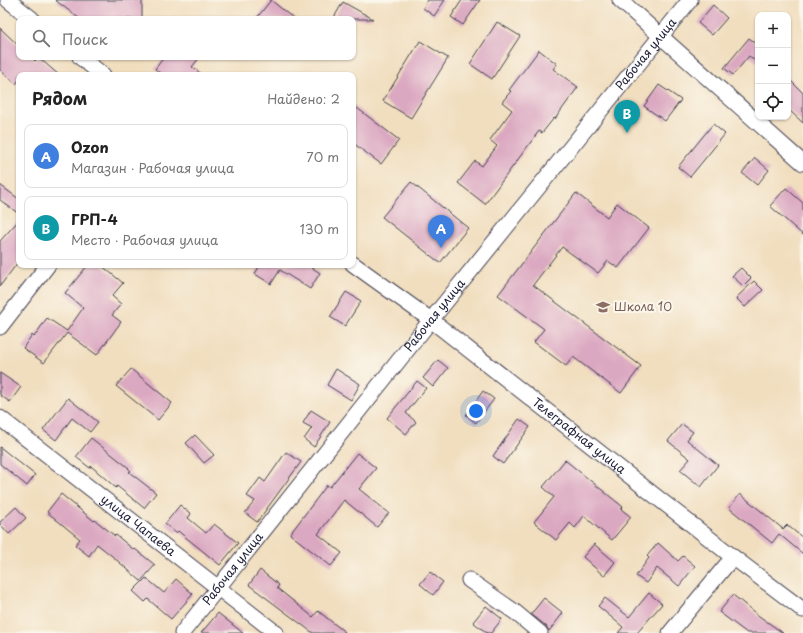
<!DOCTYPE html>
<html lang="ru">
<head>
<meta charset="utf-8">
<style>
	:root { --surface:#fff; --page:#f6f6f6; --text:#222; --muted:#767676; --line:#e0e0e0; --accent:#111827 }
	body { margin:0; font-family:"Playpen Sans",sans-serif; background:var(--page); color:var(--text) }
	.controls { position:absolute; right:12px; top:12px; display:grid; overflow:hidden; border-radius:8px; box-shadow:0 1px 3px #0004 }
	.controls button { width:36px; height:36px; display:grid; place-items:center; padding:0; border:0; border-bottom:1px solid var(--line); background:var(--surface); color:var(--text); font:20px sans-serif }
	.you { position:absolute; left:476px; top:411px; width:14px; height:14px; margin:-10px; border:3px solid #fff; border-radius:50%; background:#1a73e8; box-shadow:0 0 0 6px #1a73e833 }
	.badge { display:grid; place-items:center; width:26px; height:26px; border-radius:50%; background:var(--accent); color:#fff; font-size:13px; font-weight:700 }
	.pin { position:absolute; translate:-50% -33px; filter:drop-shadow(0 1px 2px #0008) }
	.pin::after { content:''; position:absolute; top:21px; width:14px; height:12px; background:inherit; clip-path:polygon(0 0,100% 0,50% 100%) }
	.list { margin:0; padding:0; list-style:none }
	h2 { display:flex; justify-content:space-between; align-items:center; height:52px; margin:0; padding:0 16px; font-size:17px }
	h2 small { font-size:13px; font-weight:400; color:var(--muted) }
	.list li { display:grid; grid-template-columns:26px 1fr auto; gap:12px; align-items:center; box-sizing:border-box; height:64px; margin:0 8px 8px; padding:0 8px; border:1px solid var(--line); border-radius:8px }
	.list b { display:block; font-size:15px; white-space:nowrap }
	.list p { margin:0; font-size:13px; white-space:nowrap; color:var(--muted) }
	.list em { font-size:13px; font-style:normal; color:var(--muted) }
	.icon { flex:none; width:22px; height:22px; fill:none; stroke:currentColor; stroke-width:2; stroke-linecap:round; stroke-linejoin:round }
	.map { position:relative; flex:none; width:803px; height:633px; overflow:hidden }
	.search { position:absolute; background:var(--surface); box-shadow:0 1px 3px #0004; left:16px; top:16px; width:340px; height:44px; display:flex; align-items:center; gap:10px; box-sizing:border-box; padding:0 14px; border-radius:8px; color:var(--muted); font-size:15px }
	.panel { position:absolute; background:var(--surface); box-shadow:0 1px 3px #0004; left:16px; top:72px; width:340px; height:196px; border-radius:8px }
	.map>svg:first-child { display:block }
	.building { fill:#dba8c1 }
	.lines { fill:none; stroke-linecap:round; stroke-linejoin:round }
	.minor-casing { stroke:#413e4f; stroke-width:17 }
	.minor { stroke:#fff; stroke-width:15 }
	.labels { text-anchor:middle; stroke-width:4; stroke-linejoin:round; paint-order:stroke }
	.street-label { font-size:12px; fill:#22223b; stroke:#fbf7ec }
	.education-label { font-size:12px; fill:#785e54; stroke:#fbf7ec; text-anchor:start }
</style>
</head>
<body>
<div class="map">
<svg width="803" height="633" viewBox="0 0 803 633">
	<rect width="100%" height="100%" fill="#fbf7ec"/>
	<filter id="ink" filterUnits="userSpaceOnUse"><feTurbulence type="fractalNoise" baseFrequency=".025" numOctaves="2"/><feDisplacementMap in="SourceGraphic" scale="8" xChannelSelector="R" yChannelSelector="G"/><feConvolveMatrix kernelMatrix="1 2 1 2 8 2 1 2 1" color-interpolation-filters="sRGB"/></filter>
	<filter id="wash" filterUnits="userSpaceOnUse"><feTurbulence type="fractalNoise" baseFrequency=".012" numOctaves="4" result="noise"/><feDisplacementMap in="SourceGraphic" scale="16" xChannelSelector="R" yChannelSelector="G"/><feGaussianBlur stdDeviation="0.9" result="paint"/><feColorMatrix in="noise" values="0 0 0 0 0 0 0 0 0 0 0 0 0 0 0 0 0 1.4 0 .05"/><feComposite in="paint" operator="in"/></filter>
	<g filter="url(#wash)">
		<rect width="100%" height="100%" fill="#f1debf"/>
		<g id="blocks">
			<path class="building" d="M55,0H142V19H80Z
				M271,0L294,19H256Z
				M428,0H445L434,16L423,8Z
				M462,0H480L463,25L451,17Z
				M343,2L373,19H333Z
				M713,5L727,18L712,35L698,23Z
				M497,22L520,36L492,79L470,64Z
				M0,28L19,46V57H32L35,61L38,57L59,75H19V80L16,84L0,70Z
				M749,38L758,45V63L749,56L733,75L724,68Z
				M420,41L448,58L411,118L383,101Z
				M539,50L557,64L553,69L578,87L555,119L554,118L542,133L539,131L485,204L458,183L475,161L482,166L497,146L490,140L512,110L502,102L511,91L509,90Z
				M164,57H200L192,67L203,75H163L155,69Z
				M788,78L803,93V123L788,109Z
				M659,85L681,100L665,121L644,106Z
				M353,105L399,140L381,164L353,143Z
				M713,124L725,134L690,177L678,167Z
				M755,158L769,170L757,185L742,173Z
				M411,182L468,228L440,263L382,217Z
				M0,185L19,199V214L0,200Z
				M786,188L803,203V235L770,206Z
				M576,193L607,217L617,203L649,228L618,268L608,261L598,273L562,247L533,285L641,366L621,393L573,357L566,366L534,342L544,329L498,295Z
				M19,220V261L0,286V241Z
				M88,265H101L123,283L112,296L121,304L112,315L121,322L97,355L67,333L44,363L23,348L32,335L34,337L47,318L67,331L83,308L65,293Z
				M260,265H308L320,273L310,289L280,270L271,284L255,274Z
				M741,268L751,278L743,286L732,276Z
				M754,281L763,290L745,307L736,298Z
				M346,292L361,301L345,326L330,317Z
				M438,360L448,368L433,387L423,378Z
				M131,369L172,403L158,420L116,386Z
				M336,369L360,384L351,400L327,385Z
				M0,373L21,387L10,402L0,395Z
				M417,381L426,388L406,413L416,422L406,434L387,418Z
				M483,391L494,399L476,423L466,415Z
				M68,398L98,422L90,432L72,418L56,440L43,430Z
				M311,410L330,422L314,447L304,439L312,428L303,423Z
				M519,419L530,427L503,464L493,456Z
				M682,424L693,432L687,440L718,465L701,487L680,470L690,459L668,441Z
				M195,435L214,455L204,463L186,443Z
				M91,438L129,468H128L131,471L129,472L156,493L144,508L117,486L116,488L91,466L90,468L76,457Z
				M0,447L35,475L27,486L0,464Z
				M286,452L301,462L257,522L245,513L255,501L247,496L260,478L265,482Z
				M357,453L376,468L359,489L389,513L377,527L344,500L318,534L342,553L331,566L290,534L327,485L330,487Z
				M565,460L623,507L621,509L631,517L612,540L584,516L575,528L570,523L556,540L534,522L554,497L543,487Z
				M61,494L94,521L95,520L115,536L116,535L134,550L135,549L155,565L141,581L112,556L97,544L89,556L75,545L80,539L47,512Z
				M740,494L783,529L787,525L803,538V554L779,534L772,543L729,508Z
				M180,505L191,514L188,518L206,533L214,524L238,543L220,565L178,531L176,533L165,524Z
				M16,507L26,518L9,534L0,524V522Z
				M658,543L678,561L683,556L695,566L679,586L657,568L646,583L636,576L649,558L647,556Z
				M594,544L615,562L604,576L583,557Z
				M260,570L279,585L277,588L313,617L318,611L346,633H313L249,585Z
				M430,572L443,582L433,595L420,584Z
				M146,578L164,593L176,579L193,594L171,619L148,599L145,602L133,591Z
				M649,593L662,604L637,633H618L623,627L598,606L605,598L629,617Z
				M733,595L759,616L783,633H747L719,612Z
				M544,598L563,613L549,631L546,626L531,614Z
				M486,606L502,619L491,633H487L473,622Z
				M218,613L243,633H201Z"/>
		</g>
	</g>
	<g filter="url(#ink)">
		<use href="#blocks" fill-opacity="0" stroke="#413e4f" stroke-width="1"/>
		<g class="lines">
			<defs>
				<g id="minor">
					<path d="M8,0L32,19"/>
					<path d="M620,0L803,163"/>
					<path d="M80,57L103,75"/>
					<path id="s1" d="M353,264L431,320L733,557L803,610"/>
					<path d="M0,327L48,265"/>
					<path id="s2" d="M0,418L276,633"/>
					<path d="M469,580L515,612L540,633"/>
					<path id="s3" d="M182,633L431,320L690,0"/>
					<path d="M670,633L733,557"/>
				</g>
			</defs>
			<use href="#minor" class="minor-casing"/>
			<use href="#minor" class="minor"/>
		</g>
	</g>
	<defs>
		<symbol id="school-bare" viewBox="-9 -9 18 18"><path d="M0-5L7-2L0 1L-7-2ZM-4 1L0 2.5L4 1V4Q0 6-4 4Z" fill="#8d6e63" stroke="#fbf7ec" stroke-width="2.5" paint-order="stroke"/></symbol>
	</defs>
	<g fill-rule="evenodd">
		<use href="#school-bare" x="593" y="297" width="20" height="20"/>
	</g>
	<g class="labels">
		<g class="street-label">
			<text dy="4" stroke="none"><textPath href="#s3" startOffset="742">Рабочая улица</textPath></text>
			<text dy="4" stroke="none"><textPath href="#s3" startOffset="406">Рабочая улица</textPath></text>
			<text dy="4" stroke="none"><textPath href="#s1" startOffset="284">Телеграфная улица</textPath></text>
			<text dy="4" stroke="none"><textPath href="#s2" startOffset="175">улица Чапаева</textPath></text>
			<text dy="4" stroke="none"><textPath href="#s3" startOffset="82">Рабочая улица</textPath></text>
		</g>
		<g class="education-label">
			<text x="614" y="311">Школа 10</text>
		</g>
	</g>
</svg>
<div class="controls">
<button>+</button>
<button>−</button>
<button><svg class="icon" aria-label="locate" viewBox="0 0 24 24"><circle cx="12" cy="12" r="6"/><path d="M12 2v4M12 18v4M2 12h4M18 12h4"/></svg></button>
</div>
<div class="you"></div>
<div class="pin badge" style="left:441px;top:248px;background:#3f7fe0">A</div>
<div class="pin badge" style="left:627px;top:133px;background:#0f9aa8">B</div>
<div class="search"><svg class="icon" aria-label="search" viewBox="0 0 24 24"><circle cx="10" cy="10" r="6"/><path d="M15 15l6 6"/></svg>Поиск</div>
<section class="panel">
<h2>Рядом<small>Найдено: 2</small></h2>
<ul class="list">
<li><span class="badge" style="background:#3f7fe0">A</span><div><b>Ozon</b><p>Магазин · Рабочая улица</p></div><em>70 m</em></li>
<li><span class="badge" style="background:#0f9aa8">B</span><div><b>ГРП-4</b><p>Место · Рабочая улица</p></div><em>130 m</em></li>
</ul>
</section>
</div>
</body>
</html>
